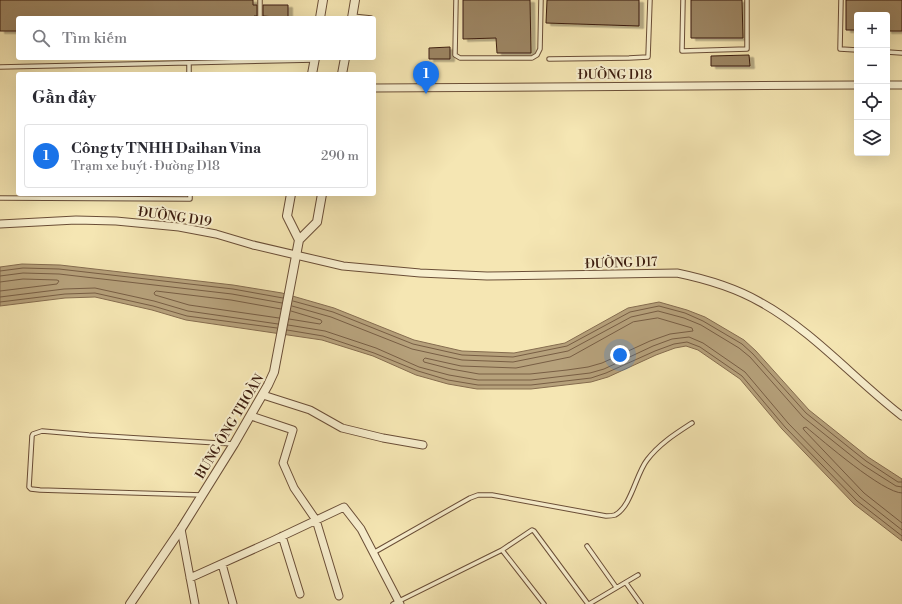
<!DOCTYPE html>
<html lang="vi">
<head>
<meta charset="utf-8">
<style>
	:root { --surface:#fff; --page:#f7f7f7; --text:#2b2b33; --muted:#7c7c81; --line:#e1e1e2; --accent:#1a73e8 }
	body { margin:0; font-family:"Libre Bodoni",serif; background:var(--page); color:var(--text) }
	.controls { position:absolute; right:12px; top:12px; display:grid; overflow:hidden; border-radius:4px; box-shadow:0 4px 16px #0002 }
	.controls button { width:36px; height:36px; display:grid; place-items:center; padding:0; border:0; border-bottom:1px solid var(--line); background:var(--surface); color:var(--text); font:20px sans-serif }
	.you { position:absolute; left:620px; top:355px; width:14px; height:14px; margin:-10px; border:3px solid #fff; border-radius:50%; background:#1a73e8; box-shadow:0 0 0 6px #1a73e833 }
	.badge { display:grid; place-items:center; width:26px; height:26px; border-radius:50%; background:var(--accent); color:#fff; font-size:13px; font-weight:700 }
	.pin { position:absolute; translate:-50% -33px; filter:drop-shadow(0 1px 2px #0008) }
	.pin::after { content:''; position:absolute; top:21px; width:14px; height:12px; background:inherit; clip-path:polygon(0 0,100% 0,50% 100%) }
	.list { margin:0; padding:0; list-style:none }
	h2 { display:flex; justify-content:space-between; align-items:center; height:52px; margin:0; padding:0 16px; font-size:17px }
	h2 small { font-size:13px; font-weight:400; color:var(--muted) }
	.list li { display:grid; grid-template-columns:26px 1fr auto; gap:12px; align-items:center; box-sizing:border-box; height:64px; margin:0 8px 8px; padding:0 8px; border:1px solid var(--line); border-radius:4px }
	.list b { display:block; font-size:15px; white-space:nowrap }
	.list p { margin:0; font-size:13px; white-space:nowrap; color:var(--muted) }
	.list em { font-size:13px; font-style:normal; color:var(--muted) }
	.icon { flex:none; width:22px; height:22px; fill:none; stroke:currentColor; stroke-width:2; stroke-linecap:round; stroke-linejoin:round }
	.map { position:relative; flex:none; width:902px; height:604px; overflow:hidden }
	.search { position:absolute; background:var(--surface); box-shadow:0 4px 16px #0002; left:16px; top:16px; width:360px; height:44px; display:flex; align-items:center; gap:10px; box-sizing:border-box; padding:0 14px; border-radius:4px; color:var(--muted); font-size:15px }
	.panel { position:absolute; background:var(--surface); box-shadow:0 4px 16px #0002; left:16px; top:72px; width:360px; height:124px; border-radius:4px }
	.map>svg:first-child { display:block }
	.water { fill:#b6a17b; stroke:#856c4f }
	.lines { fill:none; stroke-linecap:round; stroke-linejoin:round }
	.shore { stroke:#785e44; stroke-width:1 }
	.building { fill:#9c8564; stroke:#3b1c0e; filter:url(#shadow) }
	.service-casing { stroke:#6a4e37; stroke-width:5.5 }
	.minor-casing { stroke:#6a4e37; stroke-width:9 }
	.tertiary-casing { stroke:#6a4e37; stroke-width:10 }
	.service { stroke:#f8efce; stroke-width:3.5 }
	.minor { stroke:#f8efce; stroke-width:7 }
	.tertiary { stroke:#f8efce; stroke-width:8 }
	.labels { text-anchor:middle; stroke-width:4; stroke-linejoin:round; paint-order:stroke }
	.street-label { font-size:13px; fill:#3b1c0e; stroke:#f8efce }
</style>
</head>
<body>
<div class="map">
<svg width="902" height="604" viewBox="0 0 902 604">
	<defs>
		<filter id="shadow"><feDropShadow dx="4.5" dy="2.5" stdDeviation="0" flood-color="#0004"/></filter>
	</defs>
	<rect width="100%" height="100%" fill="#f5e6b3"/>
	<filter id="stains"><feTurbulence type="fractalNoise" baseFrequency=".005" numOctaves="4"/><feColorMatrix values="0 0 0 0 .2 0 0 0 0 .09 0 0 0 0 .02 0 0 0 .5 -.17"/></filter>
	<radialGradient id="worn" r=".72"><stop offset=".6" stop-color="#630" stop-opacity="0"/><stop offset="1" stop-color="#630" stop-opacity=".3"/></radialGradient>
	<path class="water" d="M22,264L60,265L233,285L282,293L334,308L414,340L462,351L514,353L565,343L628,308L659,302L687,310L705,317L744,340L756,351L809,410L868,457L902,479V541L854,504L782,429L740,379L698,350L686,346L675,348L656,355L608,377L591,382L531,389H477L448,384L416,375L373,356L322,340L186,320L152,310L95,297L65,298L0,306V267Z"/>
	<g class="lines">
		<path class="shore" d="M0,271L23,268L59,269L233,289L283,298
			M0,276L23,273L59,274L232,294L282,303
			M0,282L23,279L57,280L59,281L57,284L0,291
			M0,297L64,289L95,288L154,301L188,311L278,324
			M293,301L333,312L413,344L462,355L513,357L567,346L630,312L659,306L685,313L703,321L742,344L753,354L806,413L866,461L898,482H902
			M0,302L65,294L95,293L153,306L187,316L277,328
			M292,306L331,317L412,349L462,360L513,362L568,351L631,317L658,311L684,318L701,325L739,348L750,357L803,417L863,465L896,486L902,487
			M279,318L189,305L155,295L154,293L156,291L231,300L281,309
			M658,318L692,328L693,331L670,334L650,341L602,363L588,367L567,370L530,374H479L451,369L424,362L423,360L425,358L461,366L516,368L570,357L633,322Z
			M289,319L320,324L322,322L321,320L291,311
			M288,325L325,331L376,348L419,367L449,375L478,380H531L590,373L604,369L653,346L672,339L689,337L703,343L745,372L788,423L860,497L902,530
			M287,330L323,336L374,353L418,371L448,380L478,385H531L591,378L606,373L655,351L674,344L687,342L700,347L742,376L785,427L857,501L902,536
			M902,493C883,493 823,441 806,427L803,428L804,430L864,493L902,523"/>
	</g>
	<path class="building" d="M0,0H253V5H257V16H254V18H18V31H0Z
		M463,0H530L531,53H497L496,38L463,39Z
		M547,0H639V26L546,23Z
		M691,0H742L743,38H691Z
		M846,0H902V31H887V15H857V30H846Z
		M263,5H288V18L263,16Z
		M450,47V59H429V48Z
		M749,55L750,66H711V56Z"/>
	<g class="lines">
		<defs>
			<path id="service" d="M456,0L455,55L460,58H532L537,55L540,49L541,0
				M683,0L682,51L747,49V0
				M841,0L840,49L857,50
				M352,16L371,18
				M260,18V0
				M887,52L902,53
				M549,59L629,58L648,57L650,0
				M189,63V74
				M0,67L314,60
				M0,198L190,199V194
				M202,495L40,490L31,489L29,487L32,436L33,434L42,431L89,435L234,444
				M587,546L616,587
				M502,550L532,530L534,531L588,604
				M373,553L470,498L478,495H492L606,516C608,516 612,516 615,515C631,507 636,474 647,460C659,444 675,434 692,423
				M626,583L641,604
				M393,604L502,550L544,604
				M589,604L638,575"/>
			<path id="minor" d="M887,85H902
				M374,88L857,85
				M0,224L76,220L116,221L179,227L216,234L253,245L343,266L420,273L487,276L677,273C706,279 734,287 760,302C813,331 854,379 902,416
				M263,395L310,410L342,428L383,438L423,445
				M251,416L293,430L283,463L294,488L316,520L339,596
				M181,529L195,604
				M282,536L300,594
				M222,564L233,604
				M190,578L272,541L344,507L361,529L400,604"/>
			<path id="tertiary" d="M320,18L323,0
				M352,18L355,0
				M312,74L315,58
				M342,74L345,58
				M299,240L317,222L322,194
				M130,604L181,529L234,444L268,385L274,372L299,240L287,216L291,194"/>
		</defs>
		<use href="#service" class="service-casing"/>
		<use href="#minor" class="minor-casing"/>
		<use href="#tertiary" class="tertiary-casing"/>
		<use href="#service" class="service"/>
		<use href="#minor" class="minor"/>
		<use href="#tertiary" class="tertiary"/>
	</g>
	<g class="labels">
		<g class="street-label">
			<text x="615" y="79">ĐƯỜNG D18</text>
			<text transform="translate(175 216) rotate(8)" y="5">ĐƯỜNG D19</text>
			<text transform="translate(621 262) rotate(-2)" y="5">ĐƯỜNG D17</text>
			<text transform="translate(229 426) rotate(-59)" y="5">BƯNG ÔNG THOÀN</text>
		</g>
	</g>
	<rect width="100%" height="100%" filter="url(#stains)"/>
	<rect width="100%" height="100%" fill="url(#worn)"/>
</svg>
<div class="controls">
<button>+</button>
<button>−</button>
<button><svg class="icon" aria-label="locate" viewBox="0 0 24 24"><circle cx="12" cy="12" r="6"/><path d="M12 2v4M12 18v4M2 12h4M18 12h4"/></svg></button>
<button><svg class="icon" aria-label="layers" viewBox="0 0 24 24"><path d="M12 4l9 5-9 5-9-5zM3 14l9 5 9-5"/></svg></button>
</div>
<div class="you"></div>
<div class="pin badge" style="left:426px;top:94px">1</div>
<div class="search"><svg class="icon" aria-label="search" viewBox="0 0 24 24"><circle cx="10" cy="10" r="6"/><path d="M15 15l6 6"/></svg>Tìm kiếm</div>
<section class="panel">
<h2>Gần đây<small></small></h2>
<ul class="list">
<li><span class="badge">1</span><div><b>Công ty TNHH Daihan Vina</b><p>Trạm xe buýt · Đường D18</p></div><em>290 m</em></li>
</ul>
</section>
</div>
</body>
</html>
